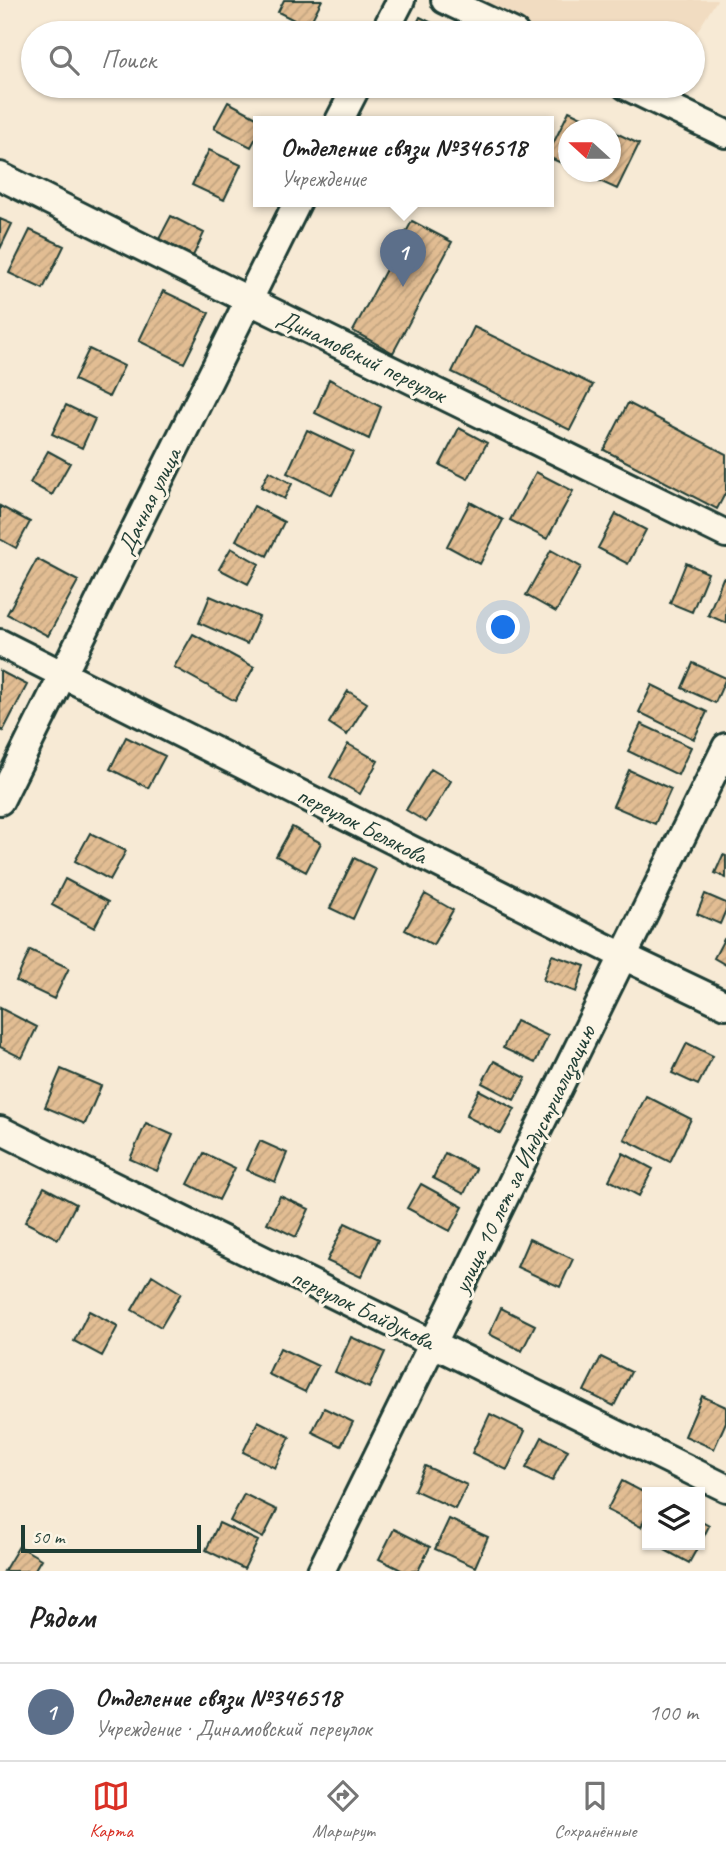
<!DOCTYPE html>
<html lang="ru">
<head>
<meta charset="utf-8">
<style>
	:root { --surface:#fff; --page:#f6f6f6; --text:#222; --muted:#767676; --line:#e0e0e0; --accent:#d93025 }
	body { margin:0; font-family:Caveat,sans-serif; background:var(--page); color:var(--text) }
	.controls { position:absolute; right:21px; bottom:21px; display:grid; overflow:hidden; border-radius:0px; box-shadow:0 2px 5px #0004 }
	.controls button { width:63px; height:63px; display:grid; place-items:center; padding:0; border:0; border-bottom:2px solid var(--line); background:var(--surface); color:var(--text); font:35px sans-serif }
	.compass { position:absolute; left:558px; top:119px; width:63px; height:63px; border-radius:50%; background:var(--surface); box-shadow:0 2px 5px #0004; rotate:291deg }
	.scale { position:absolute; left:21px; bottom:18px; width:180px; box-sizing:border-box; padding-left:7px; border:4px solid #1f3d34; border-top:0; font-size:19px; line-height:24px; white-space:nowrap; color:#1f3d34; -webkit-text-stroke:5px #fcf5e5; paint-order:stroke }
	.you { position:absolute; left:504px; top:628px; width:24px; height:24px; margin:-18px; border:5px solid #fff; border-radius:50%; background:#1a73e8; box-shadow:0 0 0 10px #1a73e833 }
	.badge { display:grid; place-items:center; width:46px; height:46px; border-radius:50%; background:var(--accent); color:#fff; font-size:23px; font-weight:700 }
	.pin { position:absolute; translate:-50% -58px; filter:drop-shadow(0 2px 4px #0008) }
	.pin::after { content:''; position:absolute; top:37px; width:24px; height:21px; background:inherit; clip-path:polygon(0 0,100% 0,50% 100%) }
	.popup { position:absolute; left:253px; top:116px; width:301px; height:91px; box-sizing:border-box; display:grid; place-content:center; border-radius:0px; background:var(--surface); filter:drop-shadow(0 2px 5px #0005); font-size:23px; white-space:nowrap; color:var(--muted) }
	.popup b { font-size:26px; color:var(--text) }
	.popup::after { content:''; position:absolute; left:50%; top:100%; margin-left:-14px; border:14px solid transparent; border-top-color:var(--surface) }
	.list { margin:0; padding:0; list-style:none }
	h2 { display:flex; justify-content:space-between; align-items:center; height:91px; margin:0; padding:0 28px; font-size:30px }
	h2 small { font-size:23px; font-weight:400; color:var(--muted) }
	.list li { display:grid; grid-template-columns:46px 1fr auto; gap:21px; align-items:center; box-sizing:border-box; height:98px; padding:0 28px; border-top:2px solid var(--line) }
	.list b { display:block; font-size:26px; white-space:nowrap }
	.list p { margin:0; font-size:23px; white-space:nowrap; color:var(--muted) }
	.list em { font-size:23px; font-style:normal; color:var(--muted) }
	.icon { flex:none; width:38px; height:38px; fill:none; stroke:currentColor; stroke-width:2; stroke-linecap:round; stroke-linejoin:round }
	.map { position:relative; flex:none; width:726px; height:1571px; overflow:hidden }
	.search { position:absolute; background:var(--surface); box-shadow:0 2px 5px #0004; left:21px; right:21px; top:21px; height:77px; display:flex; align-items:center; gap:18px; box-sizing:border-box; padding:0 24px; border-radius:38px; color:var(--muted); font-size:26px }
	.sheet { height:189px; background:var(--surface) }
	nav { display:flex; justify-content:space-around; align-items:center; box-sizing:border-box; height:98px; border-top:2px solid var(--line); background:var(--surface); font-size:19px; color:var(--muted) }
	nav a { display:grid; justify-items:center; gap:4px }
	nav .on { color:var(--accent) }
	.map>svg:first-child { display:block }
	.built { fill:#f1dcc1 }
	.building { fill:url(#building-hatch); stroke:#1f3d34; stroke-width:2 }
	.lines { fill:none; stroke-linecap:round; stroke-linejoin:round }
	.minor-casing { stroke:#1f3d34; stroke-width:32 }
	.minor { stroke:#fcf5e5; stroke-width:26 }
	.labels { text-anchor:middle; stroke-width:6; stroke-linejoin:round; paint-order:stroke }
	.street-label { font-size:24px; fill:#1f3d34; stroke:#fcf5e5 }
</style>
</head>
<body>
<div class="map">
<svg width="726" height="1571" viewBox="0 0 726 1571">
	<defs>
		<pattern id="building-hatch" width="6" height="6" patternUnits="userSpaceOnUse" patternTransform="scale(1.75)"><rect width="6" height="6" fill="#e2bd93"/><path d="M-1 1l2-2M0 6l6-6M5 7l2-2" fill="none" stroke="#c1a37f"/></pattern>
	</defs>
	<rect width="100%" height="100%" fill="#f7ead5"/>
	<filter id="ink" filterUnits="userSpaceOnUse"><feTurbulence type="fractalNoise" baseFrequency=".0143" numOctaves="2"/><feDisplacementMap in="SourceGraphic" scale="14" xChannelSelector="R" yChannelSelector="G"/><feConvolveMatrix kernelMatrix="1 2 1 2 8 2 1 2 1" color-interpolation-filters="sRGB"/></filter>
	<g filter="url(#ink)">
		<path class="built" d="M474,0H717L693,38V33H546Z"/>
		<path class="building" d="M284,0H322L308,27L278,12Z
			M420,17L452,33H412Z
			M228,102L264,121H258V134L251,147L214,128Z
			M569,111L609,130H568V166L548,157V154Z
			M610,130L639,144L617,189L580,172H610Z
			M209,150L241,165L224,200L192,185Z
			M171,216L204,233L193,256L159,239Z
			M0,219L12,224L0,249Z
			M412,221L452,242L393,353L353,331Z
			M30,230L64,246L43,289L9,273Z
			M163,291L209,313L184,363L139,341Z
			M474,327L593,385L570,430L452,372Z
			M89,349L124,366L109,397L74,380Z
			M329,379L381,407L369,439L315,413Z
			M628,403L726,454V492L717,509L604,450Z
			M66,405L95,419L82,448L52,434Z
			M459,428L487,443L468,479L440,465Z
			M307,430L353,452L332,495L287,473Z
			M48,451L70,463L52,495L30,483Z
			M269,471L292,484L284,499L261,487Z
			M536,472L573,491L547,539L510,520Z
			M470,502L503,520L480,564L447,546Z
			M0,506L30,522L16,548L0,539Z
			M254,506L284,522L267,556L236,540Z
			M616,514L646,530L628,564L598,548Z
			M231,548L259,564L248,584L219,569Z
			M551,550L581,567L556,612L526,595Z
			M37,559L78,581L48,636L7,614Z
			M686,563L708,573L692,612L670,603Z
			M723,578L726,579V623L708,615Z
			M210,596L259,617L247,644L199,623Z
			M193,634L254,667L235,701L174,667Z
			M693,663L726,678L715,703L682,688Z
			M0,671L27,685L3,731L0,729Z
			M652,685L707,712L694,739L639,712Z
			M348,691L367,703L347,735L329,723Z
			M641,724L691,747L678,775L628,751Z
			M126,737L165,756L148,788L110,769Z
			M348,744L378,761L360,794L330,777Z
			M431,769L451,781L426,822L406,810Z
			M629,770L671,789L655,824L613,806Z
			M292,827L321,843L306,872L276,856Z
			M90,833L126,851L110,880L75,861Z
			M723,855L726,856V878L715,873Z
			M354,858L376,869L353,919L330,908Z
			M65,879L108,902L94,928L52,905Z
			M425,894L453,910L433,945L405,930Z
			M705,894L726,903V910L720,924L697,914Z
			M724,939L726,940V965L714,958Z
			M30,950L69,968L54,999L16,981Z
			M552,955L585,966L576,992L543,980Z
			M0,1008L37,1027L22,1058L0,1047Z
			M516,1021L548,1036L535,1063L503,1048Z
			M687,1043L713,1056L698,1085L672,1073Z
			M494,1061L526,1078L514,1100L482,1083Z
			M61,1069L101,1086L85,1124L45,1107Z
			M479,1090L515,1109L501,1134L466,1116Z
			M646,1096L691,1119L670,1162L624,1139Z
			M146,1123L173,1135L157,1171L130,1159Z
			M260,1141L287,1153L275,1182L247,1170Z
			M204,1153L235,1168L219,1200L188,1184Z
			M445,1153L476,1169L464,1194L433,1178Z
			M623,1153L653,1169L639,1196L609,1180Z
			M421,1184L463,1207L450,1231L407,1208Z
			M44,1187L76,1204L58,1239L25,1222Z
			M280,1196L309,1209L296,1237L267,1223Z
			M345,1223L379,1239L361,1277L327,1261Z
			M529,1239L573,1259L560,1287L517,1267Z
			M152,1275L181,1293L161,1327L132,1310Z
			M501,1308L535,1325L522,1351L489,1334Z
			M89,1311L118,1326L102,1356L74,1341Z
			M351,1337L385,1352L369,1388L335,1372Z
			M280,1348L318,1366L305,1392L268,1374Z
			M601,1357L631,1372L614,1406L584,1391Z
			M702,1396L726,1407V1422L714,1449L685,1436Z
			M324,1408L353,1422L341,1446L312,1432Z
			M490,1414L525,1431L507,1470L472,1453Z
			M258,1421L290,1437L275,1468L243,1452Z
			M542,1437L568,1450L552,1481L526,1468Z
			M425,1466L467,1485L455,1509L414,1490Z
			M622,1481L647,1494V1514L641,1527L607,1510Z
			M244,1494L277,1510L263,1538L230,1521Z
			M449,1519L488,1537L475,1567L435,1549Z
			M700,1521L709,1526L700,1544Z
			M219,1523L258,1541L244,1569L206,1550Z
			M394,1529L430,1547L418,1571H403L379,1559Z
			M668,1545H699L689,1563L665,1550Z
			M19,1546L41,1559L34,1571H4Z"/>
		<g class="lines">
			<defs>
				<path id="minor" d="M445,0L515,33
					M384,33L401,0
					M626,86L726,134
					M339,121L357,86
					M0,176L248,300L726,534
					M0,643L623,956L726,1005
					M0,801L298,201
					M0,1130L726,1488
					M321,1571L726,747"/>
			</defs>
			<use href="#minor" class="minor-casing"/>
			<use href="#minor" class="minor"/>
		</g>
	</g>
	<g class="labels">
		<g class="street-label">
			<text transform="translate(362 356) rotate(26)" y="8">Динамовский переулок</text>
			<text transform="translate(149 501) rotate(-64)" y="8">Дачная улица</text>
			<text transform="translate(362 825) rotate(27)" y="8">переулок Белякова</text>
			<text transform="translate(524 1159) rotate(-64)" y="8">улица 10 лет за Индустриализацию</text>
			<text transform="translate(363 1309) rotate(26)" y="8">переулок Байдукова</text>
		</g>
	</g>
</svg>
<div class="controls">
<button><svg class="icon" aria-label="layers" viewBox="0 0 24 24"><path d="M12 4l9 5-9 5-9-5zM3 14l9 5 9-5"/></svg></button>
</div>
<svg class="compass" viewBox="-18 -18 36 36"><path d="M0-13l5 13h-10z" fill="#e53935"/><path d="M0 13l5-13h-10z" fill="#767676"/></svg>
<div class="scale">50 m</div>
<div class="you"></div>
<div class="pin badge" style="left:403px;top:287px;background:#5c6f8a">1</div>
<div class="popup"><b>Отделение связи №346518</b>Учреждение</div>
<div class="search"><svg class="icon" aria-label="search" viewBox="0 0 24 24"><circle cx="10" cy="10" r="6"/><path d="M15 15l6 6"/></svg>Поиск</div>
</div>
<section class="sheet">
<h2>Рядом<small></small></h2>
<ul class="list">
<li><span class="badge" style="background:#5c6f8a">1</span><div><b>Отделение связи №346518</b><p>Учреждение · Динамовский переулок</p></div><em>100 m</em></li>
</ul>
</section>
<nav>
<a class="on"><svg class="icon" aria-label="map" viewBox="0 0 24 24"><path d="M3 6l6-2 6 2 6-2v14l-6 2-6-2-6 2zM9 4v14M15 6v14"/></svg>Карта</a>
<a><svg class="icon" aria-label="directions" viewBox="0 0 24 24"><path d="M12 3l9 9-9 9-9-9zM9 14v-3h6M13 9l2 2-2 2"/></svg>Маршрут</a>
<a><svg class="icon" aria-label="saved" viewBox="0 0 24 24"><path d="M7 4h10v16l-5-4-5 4z"/></svg>Сохранённые</a>
</nav>
</body>
</html>
